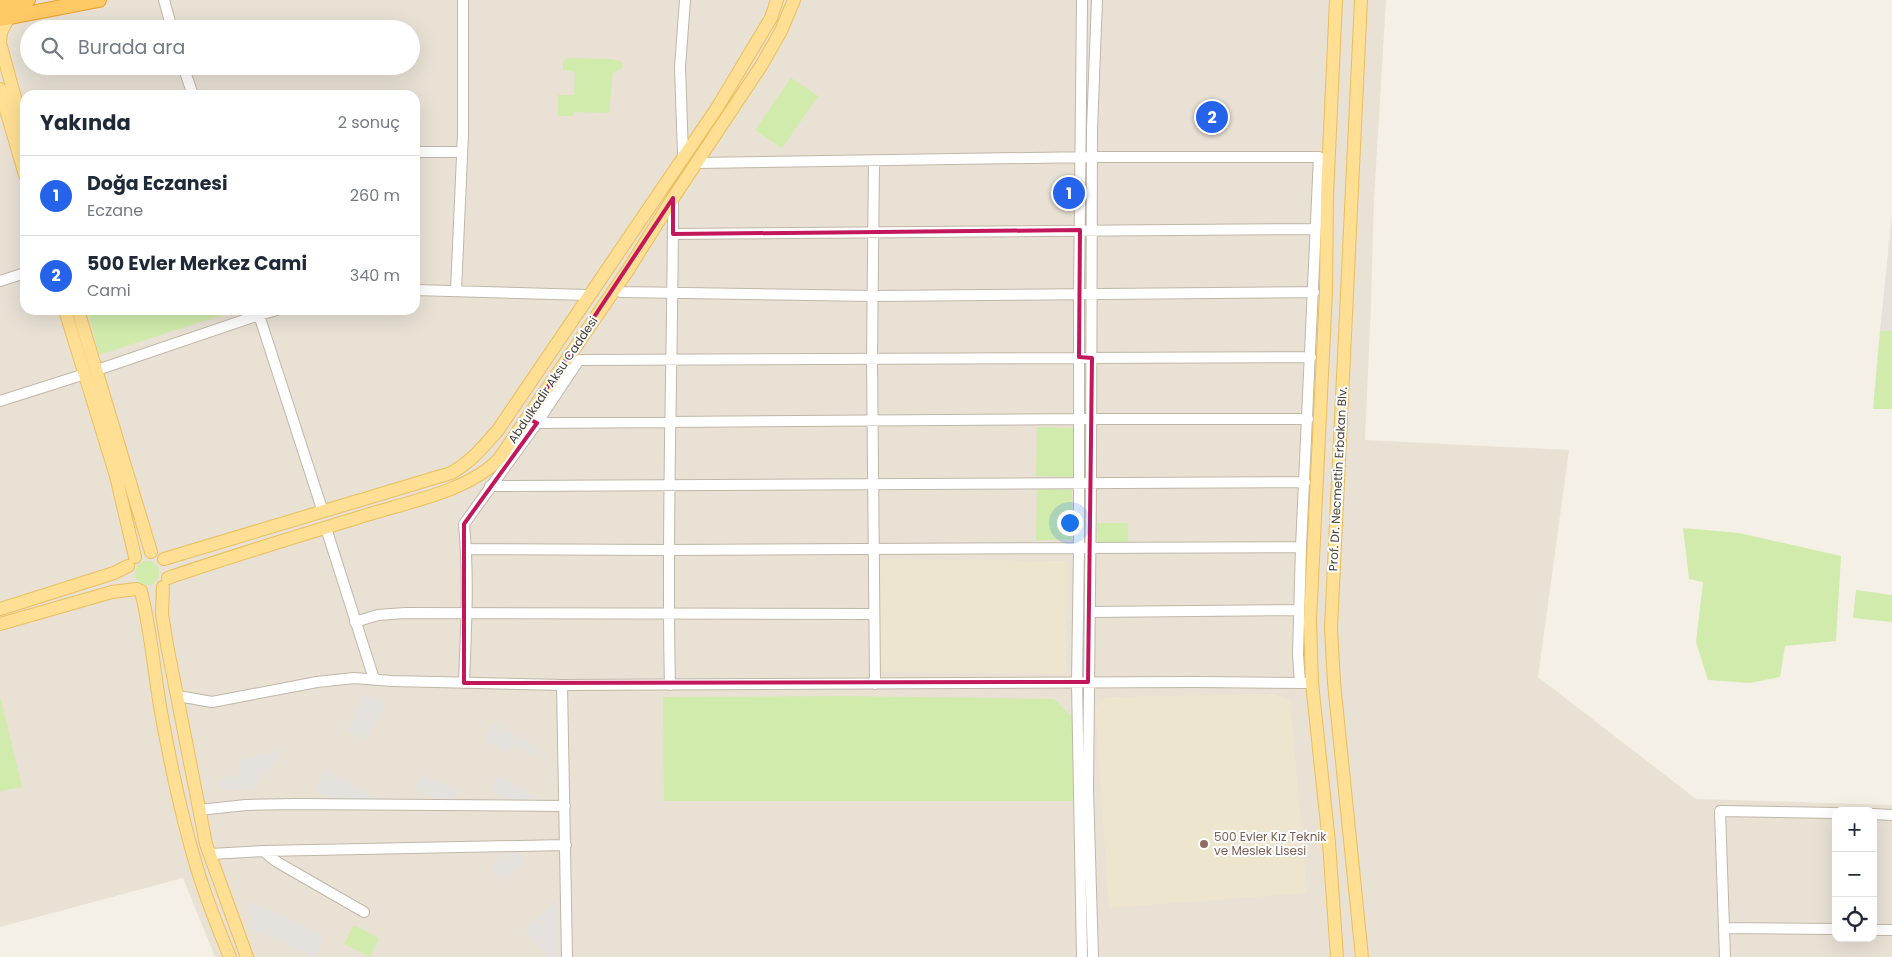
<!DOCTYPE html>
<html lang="tr">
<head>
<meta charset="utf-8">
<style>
	:root { --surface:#fff; --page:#f6f6f7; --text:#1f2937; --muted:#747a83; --line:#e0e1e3; --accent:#2563eb }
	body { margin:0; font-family:Poppins,sans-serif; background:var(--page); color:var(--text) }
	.controls { position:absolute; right:15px; bottom:15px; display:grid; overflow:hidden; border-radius:10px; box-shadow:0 5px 20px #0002 }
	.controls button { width:45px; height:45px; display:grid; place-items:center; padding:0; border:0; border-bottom:1px solid var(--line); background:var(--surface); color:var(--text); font:25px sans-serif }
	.you { position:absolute; left:1069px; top:522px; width:18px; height:18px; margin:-12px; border:4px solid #fff; border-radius:50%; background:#1a73e8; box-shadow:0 0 0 8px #1a73e833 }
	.badge { display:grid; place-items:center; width:32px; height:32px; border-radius:50%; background:var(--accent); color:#fff; font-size:16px; font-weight:700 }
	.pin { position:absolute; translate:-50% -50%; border:2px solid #fff; box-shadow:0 1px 5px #0006 }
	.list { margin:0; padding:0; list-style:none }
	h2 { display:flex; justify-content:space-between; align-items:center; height:65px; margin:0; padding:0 20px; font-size:21px }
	h2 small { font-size:16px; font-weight:400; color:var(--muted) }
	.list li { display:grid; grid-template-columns:32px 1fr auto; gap:15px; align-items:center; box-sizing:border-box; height:80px; padding:0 20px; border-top:1px solid var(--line) }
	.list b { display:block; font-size:19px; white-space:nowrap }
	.list p { margin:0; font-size:16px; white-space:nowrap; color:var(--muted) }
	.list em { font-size:16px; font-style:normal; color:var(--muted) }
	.icon { flex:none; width:28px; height:28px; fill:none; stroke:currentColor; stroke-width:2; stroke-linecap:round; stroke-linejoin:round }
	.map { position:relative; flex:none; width:1892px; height:957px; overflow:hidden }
	.search { position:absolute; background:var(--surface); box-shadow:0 5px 20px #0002; left:20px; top:20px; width:400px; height:55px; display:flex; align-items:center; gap:12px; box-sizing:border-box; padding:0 18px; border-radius:28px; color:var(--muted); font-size:19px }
	.panel { position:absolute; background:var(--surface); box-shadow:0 5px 20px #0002; left:20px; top:90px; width:400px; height:225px; border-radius:15px }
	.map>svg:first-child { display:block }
	.residential { fill:#e8e1d4; fill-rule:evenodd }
	.industrial { fill:#e6e1db }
	.education { fill:#eee5cf }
	.green { fill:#d0ebac }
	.parking { fill:#e5e2de }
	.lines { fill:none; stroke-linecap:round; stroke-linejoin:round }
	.minor-casing { stroke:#c0b7a8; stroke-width:12 }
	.major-casing { stroke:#ebbe5d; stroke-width:14 }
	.highway-casing { stroke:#e79f2d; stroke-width:16 }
	.minor { stroke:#fff; stroke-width:10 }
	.major { stroke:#ffdf94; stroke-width:12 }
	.highway { stroke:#ffc966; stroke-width:14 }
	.marked { fill:none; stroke:#c2185b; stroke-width:4; stroke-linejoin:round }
	.education-dot { fill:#8d6e63; stroke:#fff; stroke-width:2 }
	.labels { text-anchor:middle; stroke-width:4; stroke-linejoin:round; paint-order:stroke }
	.street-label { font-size:12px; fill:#474035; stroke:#fff }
	.education-label { font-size:12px; fill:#785e54; stroke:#fff; text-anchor:start }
</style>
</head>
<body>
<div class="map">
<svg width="1892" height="957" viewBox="0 0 1892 957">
	<rect width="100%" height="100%" fill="#f4f0e6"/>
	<path class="residential" d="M0,0H1386L1374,199L1371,303L1365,440L1569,450L1538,677L1696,799L1892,805V957H215L183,878L0,927ZM29,29H411V66H29ZM25,95H415V310H25ZM1836,811H1873V938H1836Z"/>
	<path class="industrial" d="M1892,213V331H1880Z"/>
	<path class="education" d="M880,559L1067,561L1066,674L879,672Z
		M1274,694L1290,700L1307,893L1109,908L1095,707L1107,697Z"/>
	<path class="green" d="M568,58L610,59L620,61L623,64L622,68L613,73L609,113L574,112L573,116H558V95H574L575,72L563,70V61Z
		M791,78L818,96L782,148L755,130Z
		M88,310H238L99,355Z
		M1880,331H1892V409H1873Z
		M1037,427L1073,428V477L1036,476Z
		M1037,489L1072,490L1071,540H1036Z
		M1097,523H1128V543H1098Z
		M1683,528L1739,533L1841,556L1836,641L1785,646L1780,677L1750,683L1708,680L1696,642L1703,582L1689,579Z
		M135 573a12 12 0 1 1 24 0a12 12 0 1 1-24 0Z
		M1856,590L1892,595V622L1853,618Z
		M0,696L22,787L0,791Z
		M845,696L1054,699L1073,718L1075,801H664L663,697Z
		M354,925L379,938L370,957L344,944Z"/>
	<path class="parking" d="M364,694L385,703L367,740L347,731Z
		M494,723L539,748L533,757L512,746L508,753L484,741Z
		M278,749L280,756L253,789L221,790L219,780L241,774L239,760Z
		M327,770L375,799L337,800L314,791Z
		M422,774L458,790L454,799H435L414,788Z
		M499,776L538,799H506L489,788Z
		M503,853L521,854L526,862L503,882L489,869Z
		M558,899V957H548L524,930Z
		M249,901L325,936L315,957L251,929Z"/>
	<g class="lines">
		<defs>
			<path id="minor" d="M164,0L172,29
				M183,66L193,95
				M415,152H462
				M683,155L680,67L685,0
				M874,161L872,359L875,684
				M697,163L1092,157H1319L1301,547L1298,654L1300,683
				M673,234L1315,229
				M0,281L25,273
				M415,290L587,295
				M614,290L621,292L872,296L1314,292
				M456,291L463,134V0
				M258,310L259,315L277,310
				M97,370L259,315L323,512
				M0,401L85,374
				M534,421L537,423L1078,419H1308
				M490,486L1305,482
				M326,528L374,679
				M466,549L668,550L1301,547
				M1090,612L1299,610
				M355,622L378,615L405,613L873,614
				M464,683C466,630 469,577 464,524L537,423L579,360L1311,357
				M562,685L567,957
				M670,685C666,522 673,360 673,198
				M178,696L212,702L317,682L354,678L392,681L562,685L1196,682L1307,683
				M199,810L246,805L295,804L565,806
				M1873,814L1892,815
				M263,851L277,862L364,912
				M210,854L263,851L566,845
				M1724,928L1836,929
				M1873,930H1892
				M1082,957L1077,682L1079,548V293L1082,0
				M1093,957L1088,790L1091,484L1092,129L1097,0
				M1725,957L1720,811L1836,813"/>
			<path id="major" d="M1336,0L1327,196L1326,292L1310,621L1312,683L1329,843L1337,957
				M1361,0L1331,628L1334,683L1362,957
				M0,42L1,32L9,17
				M0,43L25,134
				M0,89L25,175
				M65,310L116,476L135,557
				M78,310L151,552
				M164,559L451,473C471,462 483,447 498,430L717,108L771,18L777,0
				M168,578C231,556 296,537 360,517C403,503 468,492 499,459L628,270L673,198L761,66L781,31L794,0
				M163,587L162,614L167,645L206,844L247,957
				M141,591C151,631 154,672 161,712C171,767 183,824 200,878C209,905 219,931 230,957
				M0,609L114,573L128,566
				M0,624L112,592L137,589"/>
			<path id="highway" d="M0,5L28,0
				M0,19L99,0"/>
		</defs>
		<use href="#minor" class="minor-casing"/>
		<use href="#major" class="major-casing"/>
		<use href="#highway" class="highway-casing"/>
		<use href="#minor" class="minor"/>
		<use href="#major" class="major"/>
		<use href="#highway" class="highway"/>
	</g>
	<path class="marked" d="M673,198V234L1080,230L1079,357L1092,358L1088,682L464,683V524L537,423L527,418Z"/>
	<circle class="education-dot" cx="1204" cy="844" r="5"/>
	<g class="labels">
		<g class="street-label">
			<text transform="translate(553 380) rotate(-56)" y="4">Abdulkadir Aksu Caddesi</text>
			<text transform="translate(1338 479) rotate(-87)" y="4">Prof. Dr. Necmettin Erbakan Blv.</text>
		</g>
		<g class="education-label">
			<text x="1214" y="841">500 Evler Kız Teknik<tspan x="1214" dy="14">ve Meslek Lisesi</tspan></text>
		</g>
	</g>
</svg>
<div class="controls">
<button>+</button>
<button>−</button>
<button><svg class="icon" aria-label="locate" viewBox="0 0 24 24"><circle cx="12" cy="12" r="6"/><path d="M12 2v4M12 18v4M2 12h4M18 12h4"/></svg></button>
</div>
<div class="you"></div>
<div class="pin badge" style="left:1069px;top:193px">1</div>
<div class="pin badge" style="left:1212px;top:117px">2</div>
<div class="search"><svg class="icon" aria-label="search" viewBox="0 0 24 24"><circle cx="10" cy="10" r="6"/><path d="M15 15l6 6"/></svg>Burada ara</div>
<section class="panel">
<h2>Yakında<small>2 sonuç</small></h2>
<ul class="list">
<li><span class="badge">1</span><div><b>Doğa Eczanesi</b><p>Eczane</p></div><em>260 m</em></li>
<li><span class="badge">2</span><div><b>500 Evler Merkez Cami</b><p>Cami</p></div><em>340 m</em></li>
</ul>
</section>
</div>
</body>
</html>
